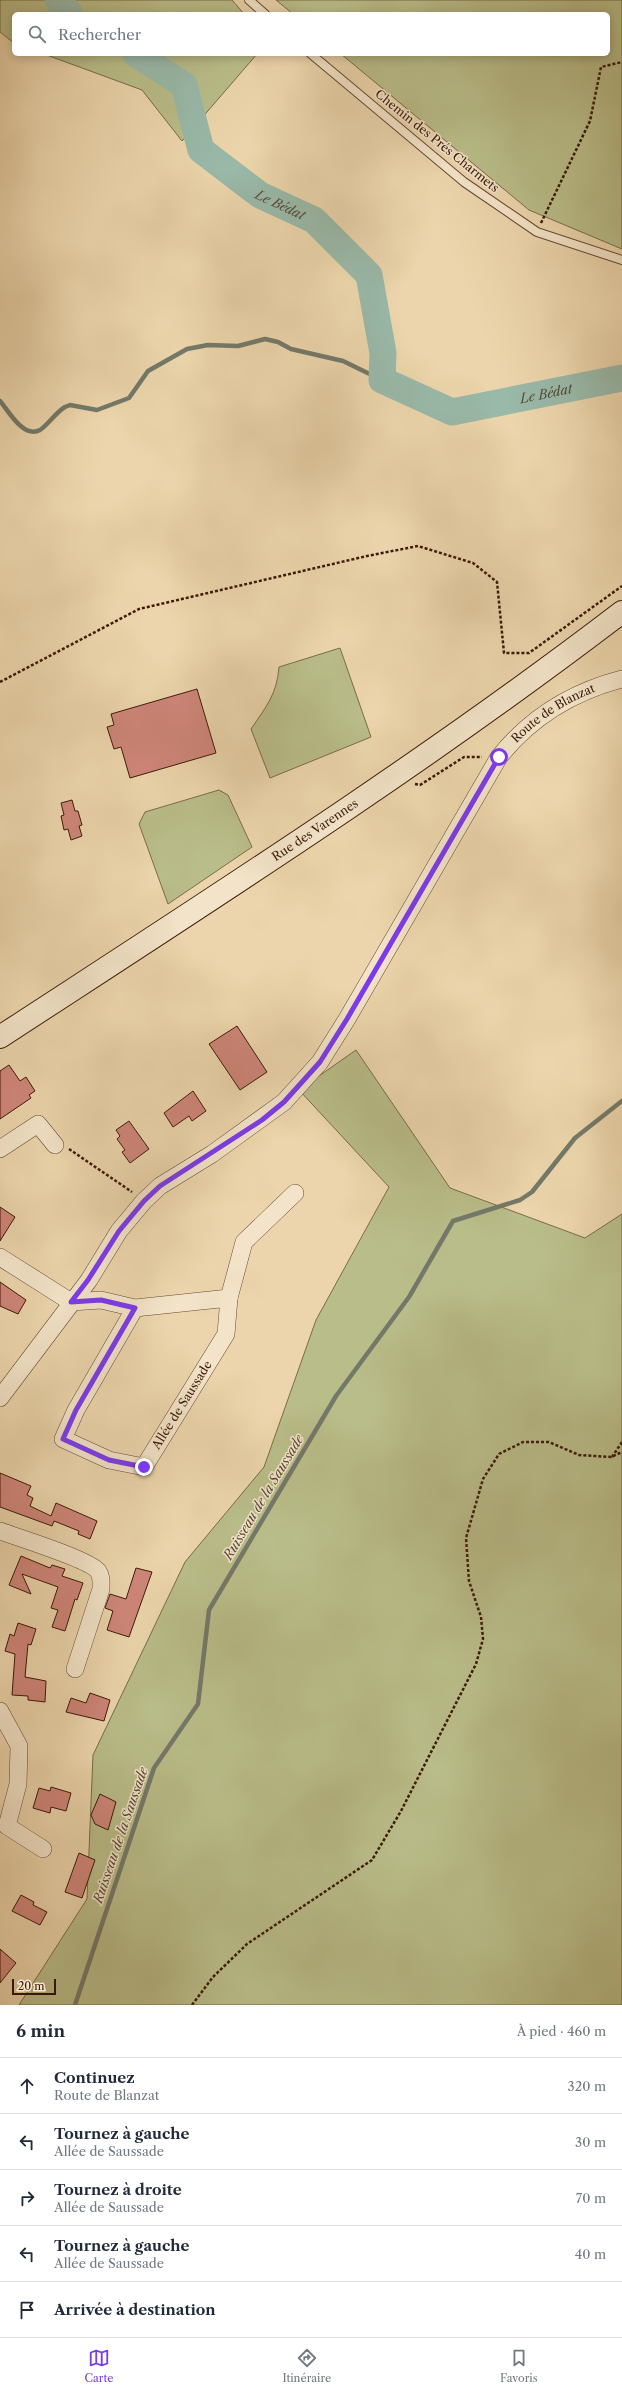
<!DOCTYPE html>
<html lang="fr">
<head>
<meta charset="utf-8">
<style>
	:root { --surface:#fff; --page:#f6f6f7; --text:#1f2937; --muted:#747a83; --line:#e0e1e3; --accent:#7c3aed }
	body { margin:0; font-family:"Libre Caslon Text",serif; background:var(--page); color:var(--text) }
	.scale { position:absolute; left:12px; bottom:10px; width:44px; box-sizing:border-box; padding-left:4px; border:2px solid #3b1909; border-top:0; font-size:11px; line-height:14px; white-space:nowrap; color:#3b1909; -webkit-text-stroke:3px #f3e4c9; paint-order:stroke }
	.stop { position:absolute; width:12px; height:12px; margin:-9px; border:3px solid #7c3aed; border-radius:50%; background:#fff }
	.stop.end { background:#7c3aed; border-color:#fff; box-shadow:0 1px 4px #0008 }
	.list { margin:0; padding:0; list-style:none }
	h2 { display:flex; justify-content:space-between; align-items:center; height:52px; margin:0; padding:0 16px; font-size:17px }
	h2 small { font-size:13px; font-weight:400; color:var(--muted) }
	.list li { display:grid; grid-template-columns:26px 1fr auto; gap:12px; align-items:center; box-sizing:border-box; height:56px; padding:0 16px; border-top:1px solid var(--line) }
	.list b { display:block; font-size:15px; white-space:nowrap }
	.list p { margin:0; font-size:13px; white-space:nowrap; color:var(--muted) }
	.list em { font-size:13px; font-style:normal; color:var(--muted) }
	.icon { flex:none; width:22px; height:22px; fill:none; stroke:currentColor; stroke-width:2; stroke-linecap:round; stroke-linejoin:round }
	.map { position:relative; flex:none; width:622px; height:2005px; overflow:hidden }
	.search { position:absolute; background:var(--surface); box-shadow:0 2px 10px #0003; left:12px; right:12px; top:12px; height:44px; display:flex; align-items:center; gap:10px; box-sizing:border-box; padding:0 14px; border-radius:6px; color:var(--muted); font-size:15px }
	.sheet { height:332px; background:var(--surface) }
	nav { display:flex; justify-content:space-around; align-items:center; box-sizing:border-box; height:56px; border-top:1px solid var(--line); background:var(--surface); font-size:11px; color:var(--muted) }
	nav a { display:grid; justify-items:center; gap:2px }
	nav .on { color:var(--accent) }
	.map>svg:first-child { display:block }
	.green { fill:#b9bd89; stroke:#7a6b49 }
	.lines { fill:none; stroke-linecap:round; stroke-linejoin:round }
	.stream { stroke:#737969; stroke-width:4.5 }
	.river { stroke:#99b9a9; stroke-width:27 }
	.building { fill:#cf867a; stroke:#3b1909 }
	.lane-casing { stroke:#674832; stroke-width:10 }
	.street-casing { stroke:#674832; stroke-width:18 }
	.secondary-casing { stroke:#3b1909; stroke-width:24 }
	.path { stroke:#3b1909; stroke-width:2.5; stroke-dasharray:3 2; stroke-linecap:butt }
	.lane { stroke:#f3e4c9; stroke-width:8 }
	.street { stroke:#f3e4c9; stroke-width:17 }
	.secondary { stroke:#f3e4c9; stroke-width:22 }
	.route { stroke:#7c3aed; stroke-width:5 }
	.labels { text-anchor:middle; stroke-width:3; stroke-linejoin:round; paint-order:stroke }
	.street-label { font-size:12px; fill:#3b1909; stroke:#f3e4c9 }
	.water-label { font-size:13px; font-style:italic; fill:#574939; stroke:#f3e4c9 }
</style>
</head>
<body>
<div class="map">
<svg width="622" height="2005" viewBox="0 0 622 2005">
	<rect width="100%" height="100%" fill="#ecd5ac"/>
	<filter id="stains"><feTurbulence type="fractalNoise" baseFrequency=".005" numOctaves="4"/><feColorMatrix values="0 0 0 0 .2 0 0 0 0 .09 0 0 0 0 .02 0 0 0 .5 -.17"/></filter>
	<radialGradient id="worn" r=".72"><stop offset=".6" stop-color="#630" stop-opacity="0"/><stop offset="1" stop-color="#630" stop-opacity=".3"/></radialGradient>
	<path class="green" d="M0,0H232L244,14H14V43L0,32Z
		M276,0H622V249L529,210L341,54H608V14H293Z
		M44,54H257L182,141L142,90Z
		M340,648L371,737L270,778L251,729C266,707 277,694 279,667Z
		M219,790L228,795L252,847L168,904L139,824L145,812Z
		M356,1050L450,1188L585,1238L622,1214V2005H19L87,1899L93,1755L185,1562L264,1467L316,1320L389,1187L299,1090Z"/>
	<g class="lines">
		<path class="stream" d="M0,401C8,410 23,439 40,430C49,424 55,413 65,407L70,405L97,410L129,398L148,371L187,349L208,345L238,346L265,339L278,342L291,349L343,361L382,380
			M75,2005L154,1768L198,1704L209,1610L336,1396L409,1297L453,1221L520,1200L532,1192L575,1138L622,1101"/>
		<g class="river">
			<path d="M58,0L70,14"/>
			<path id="s1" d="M136,54L184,85L201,150L260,195L314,220L369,275L383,353L382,380L452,412L622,378"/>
		</g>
	</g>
	<path class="building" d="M197,689L216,753L130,778L121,747L114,749L107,727L114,725L111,714Z
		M72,800L75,811H78L82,825L79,826L82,836L71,840L68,829L64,830L61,816L64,815L61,803Z
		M237,1026L267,1072L240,1090L209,1044Z
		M9,1065L20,1081L26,1077L35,1091L29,1095L31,1098L0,1119V1071Z
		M193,1091L206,1111L192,1121L189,1116L173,1127L164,1113Z
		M129,1121L149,1149L130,1163L122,1152L125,1150L117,1139L120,1136L116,1130Z
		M0,1207L15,1217L0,1241Z
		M0,1282L26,1300L18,1314L0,1306Z
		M0,1473L31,1486L27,1495L33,1498L30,1506L51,1516L56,1503L97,1521L90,1539L78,1534L79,1531L54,1521L52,1526L0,1507Z
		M21,1556L50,1568L52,1565L65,1569L62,1576L83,1583L77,1600L75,1599L65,1631L52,1627L58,1610L51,1608L58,1587L22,1574L31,1594L9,1585Z
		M136,1568L152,1572L129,1637L107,1630L113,1611L105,1608L110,1594L126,1599Z
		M18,1623L36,1629L31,1645L28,1644L25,1677L46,1681L45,1702L28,1700V1696L12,1695L15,1654L5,1651L10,1634L14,1636Z
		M90,1693L110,1700L104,1721L66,1712L71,1698L86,1703Z
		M51,1787L71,1793L66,1811L51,1807L50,1813L33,1808L39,1788L50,1791Z
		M100,1794L116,1802L108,1830L95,1824L91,1815Z
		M79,1853L95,1860L82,1898L65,1892Z
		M21,1895L34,1902L33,1905L47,1912L40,1925L12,1911Z
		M0,1949L16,1963L0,1983Z"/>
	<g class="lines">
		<defs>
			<path id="lane" d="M249,0L265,14
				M311,54L464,182L537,232L622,260"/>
			<g id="street">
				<path d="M0,1149L38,1124L55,1145"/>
				<path d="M0,1257L71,1302L101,1300L135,1308L229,1298L226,1334L144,1467L109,1460L63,1439L76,1410L135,1308"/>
				<path d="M229,1298L244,1242L295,1193"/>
				<path id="s2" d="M0,1398L89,1280L119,1231L144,1201L160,1186L212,1154L284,1102L320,1062L347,1019L499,757C531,717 572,692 622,679"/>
				<path d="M0,1531C17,1537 90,1560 98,1571C102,1577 101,1582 101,1589L75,1669"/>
				<path d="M0,1711L19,1746L18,1784L7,1826L43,1849"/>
			</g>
			<g id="secondary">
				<path id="s3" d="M0,1037C210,900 422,765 622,612"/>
			</g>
		</defs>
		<use href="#lane" class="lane-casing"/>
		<use href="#street" class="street-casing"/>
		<use href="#secondary" class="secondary-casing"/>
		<path class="path" d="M541,223L590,121L601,67L622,62
			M0,682L139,609L367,556L418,546L473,563L497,582L504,653H529L622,586
			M415,784L420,785L464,757H482
			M69,1149L132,1192
			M612,1457L622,1442
			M192,2005L213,1977L247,1944L372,1860L401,1811L476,1664L483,1639L481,1617L469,1581L466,1538L483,1479L499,1454L523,1442H549L579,1455L611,1457L622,1452"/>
		<use href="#lane" class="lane"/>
		<use href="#street" class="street"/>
		<use href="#secondary" class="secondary"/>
	</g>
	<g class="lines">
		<path class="route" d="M144,1467L109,1460L63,1439L76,1410L135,1308L101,1300L71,1302L88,1280L119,1231L144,1201L160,1186L262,1120L284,1102L320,1062L347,1019L499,757"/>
	</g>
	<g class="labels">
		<g class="street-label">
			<text transform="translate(437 141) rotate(39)" y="4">Chemin des Prés Charmets</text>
			<text dy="4" stroke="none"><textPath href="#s2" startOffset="894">Route de Blanzat</textPath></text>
			<text dy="4" stroke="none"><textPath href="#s3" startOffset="377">Rue des Varennes</textPath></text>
			<text transform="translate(182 1405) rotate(-58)" y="4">Allée de Saussade</text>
		</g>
		<g class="water-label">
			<text dy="5" stroke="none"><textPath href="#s1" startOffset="221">Le Bédat</textPath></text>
			<text dy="5" stroke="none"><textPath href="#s1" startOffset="615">Le Bédat</textPath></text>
			<text transform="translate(263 1497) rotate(-59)" y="5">Ruisseau de la Saussade</text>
			<text transform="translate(120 1835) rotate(-71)" y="5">Ruisseau de la Saussade</text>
		</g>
	</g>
	<rect width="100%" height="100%" filter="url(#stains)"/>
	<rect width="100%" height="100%" fill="url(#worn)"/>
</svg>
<div class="scale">20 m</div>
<div class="stop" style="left:499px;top:757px"></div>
<div class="stop end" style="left:144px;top:1467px"></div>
<div class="search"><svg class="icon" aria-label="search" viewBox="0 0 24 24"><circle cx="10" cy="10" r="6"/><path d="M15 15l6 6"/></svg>Rechercher</div>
</div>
<section class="sheet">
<h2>6 min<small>À pied · 460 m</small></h2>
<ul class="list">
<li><svg class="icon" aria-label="ahead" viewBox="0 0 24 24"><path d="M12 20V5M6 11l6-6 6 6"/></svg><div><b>Continuez</b><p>Route de Blanzat</p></div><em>320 m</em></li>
<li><svg class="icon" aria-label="left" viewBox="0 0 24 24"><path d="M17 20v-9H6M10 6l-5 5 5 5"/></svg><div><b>Tournez à gauche</b><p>Allée de Saussade</p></div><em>30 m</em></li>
<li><svg class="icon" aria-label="right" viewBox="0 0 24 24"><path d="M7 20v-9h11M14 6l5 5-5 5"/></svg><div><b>Tournez à droite</b><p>Allée de Saussade</p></div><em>70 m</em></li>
<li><svg class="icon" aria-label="left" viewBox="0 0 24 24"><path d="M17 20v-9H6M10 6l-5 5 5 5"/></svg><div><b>Tournez à gauche</b><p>Allée de Saussade</p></div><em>40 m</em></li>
<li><svg class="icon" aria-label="arrive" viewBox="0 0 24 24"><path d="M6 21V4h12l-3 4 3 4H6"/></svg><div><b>Arrivée à destination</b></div></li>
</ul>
</section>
<nav>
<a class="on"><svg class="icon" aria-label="map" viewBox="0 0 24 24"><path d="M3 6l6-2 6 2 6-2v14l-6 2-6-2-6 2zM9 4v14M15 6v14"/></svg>Carte</a>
<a><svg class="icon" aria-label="directions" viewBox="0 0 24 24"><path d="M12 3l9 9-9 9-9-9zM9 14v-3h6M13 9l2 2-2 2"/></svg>Itinéraire</a>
<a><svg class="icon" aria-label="saved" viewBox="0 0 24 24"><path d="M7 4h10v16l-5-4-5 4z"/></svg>Favoris</a>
</nav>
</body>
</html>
